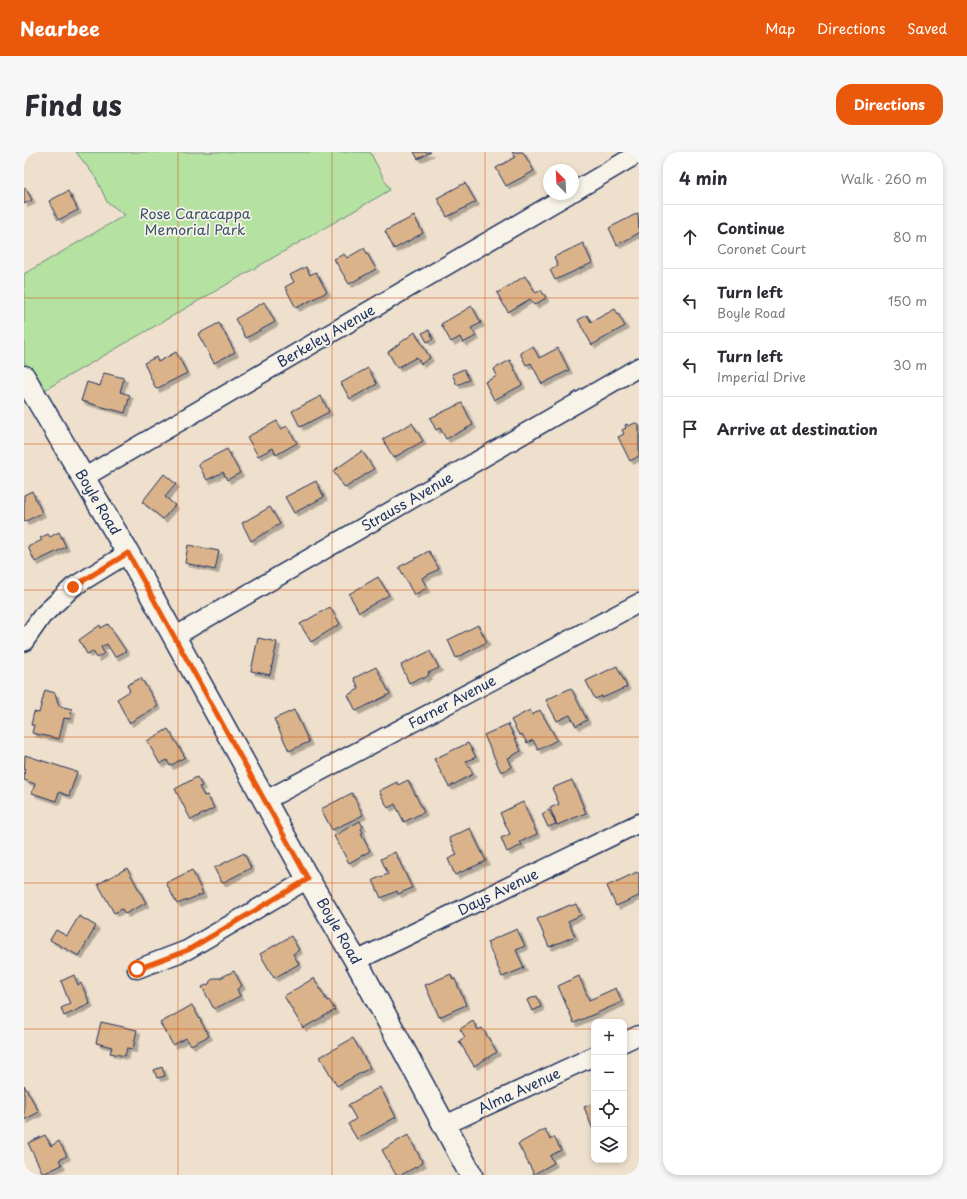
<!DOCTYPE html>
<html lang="en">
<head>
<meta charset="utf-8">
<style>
	:root { --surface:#fff; --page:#f7f7f7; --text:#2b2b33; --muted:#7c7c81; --line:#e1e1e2; --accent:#ea580c }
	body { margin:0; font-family:"Playpen Sans",sans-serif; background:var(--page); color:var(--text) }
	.controls { position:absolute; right:12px; bottom:12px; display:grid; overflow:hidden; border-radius:8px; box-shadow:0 2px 6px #0003 }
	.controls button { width:36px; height:36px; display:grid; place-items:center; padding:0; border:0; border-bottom:1px solid var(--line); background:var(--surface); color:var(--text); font:20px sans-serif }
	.compass { position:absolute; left:519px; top:12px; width:36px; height:36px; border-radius:50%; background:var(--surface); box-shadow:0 2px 6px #0003; rotate:336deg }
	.stop { position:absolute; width:12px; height:12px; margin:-9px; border:3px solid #ea580c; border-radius:50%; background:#fff }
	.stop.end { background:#ea580c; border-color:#fff; box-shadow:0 1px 4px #0008 }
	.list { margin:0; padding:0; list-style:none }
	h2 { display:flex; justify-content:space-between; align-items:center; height:52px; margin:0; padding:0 16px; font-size:17px }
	h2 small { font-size:13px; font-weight:400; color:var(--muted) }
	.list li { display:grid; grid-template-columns:26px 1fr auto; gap:12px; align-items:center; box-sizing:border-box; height:64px; padding:0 16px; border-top:1px solid var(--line) }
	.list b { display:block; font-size:15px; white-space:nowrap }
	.list p { margin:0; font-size:13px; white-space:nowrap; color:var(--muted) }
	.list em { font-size:13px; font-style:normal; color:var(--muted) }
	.icon { flex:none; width:22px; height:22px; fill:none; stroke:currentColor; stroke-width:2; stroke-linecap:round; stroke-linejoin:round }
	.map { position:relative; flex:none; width:615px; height:1023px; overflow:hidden; border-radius:16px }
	header { display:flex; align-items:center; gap:24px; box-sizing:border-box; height:56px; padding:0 20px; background:var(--accent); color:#fff }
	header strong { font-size:19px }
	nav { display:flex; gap:22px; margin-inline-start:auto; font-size:14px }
	.intro { display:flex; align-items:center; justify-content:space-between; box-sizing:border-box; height:96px; padding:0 24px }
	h1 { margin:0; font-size:28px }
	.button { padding:10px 18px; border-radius:16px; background:var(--accent); color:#fff; font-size:14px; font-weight:700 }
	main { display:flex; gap:24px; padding:0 24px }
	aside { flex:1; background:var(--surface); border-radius:16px; box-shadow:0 2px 6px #0003 }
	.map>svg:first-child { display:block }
	.green { fill:#b5e2a0; stroke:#68887f }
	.building { fill:#dab38b; stroke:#1b2f5e; filter:url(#shadow) }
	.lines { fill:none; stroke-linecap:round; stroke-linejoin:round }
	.minor-casing { stroke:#1b2f5e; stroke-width:21 }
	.tertiary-casing { stroke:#1b2f5e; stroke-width:25 }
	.minor { stroke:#f7f3e8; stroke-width:18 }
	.tertiary { stroke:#f7f3e8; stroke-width:22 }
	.route { stroke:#ea580c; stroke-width:5 }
	.grid { fill:none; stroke:#d45514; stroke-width:1; stroke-opacity:0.55 }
	.labels { text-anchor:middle; stroke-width:3.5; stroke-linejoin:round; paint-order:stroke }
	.park-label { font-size:14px; fill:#3a536b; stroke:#f7f3e8 }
	.street-label { font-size:14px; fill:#1b2f5e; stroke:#f7f3e8 }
</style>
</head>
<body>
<header>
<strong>Nearbee</strong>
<nav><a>Map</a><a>Directions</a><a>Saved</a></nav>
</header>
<div class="intro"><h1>Find us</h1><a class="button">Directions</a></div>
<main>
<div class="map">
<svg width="615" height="1023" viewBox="0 0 615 1023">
	<defs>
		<filter id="shadow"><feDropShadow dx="3.5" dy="3.5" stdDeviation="0" flood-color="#0004"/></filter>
	</defs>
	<rect width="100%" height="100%" fill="#eee0cc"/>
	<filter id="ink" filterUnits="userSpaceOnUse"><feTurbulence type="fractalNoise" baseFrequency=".025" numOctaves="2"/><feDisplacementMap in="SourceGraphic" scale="8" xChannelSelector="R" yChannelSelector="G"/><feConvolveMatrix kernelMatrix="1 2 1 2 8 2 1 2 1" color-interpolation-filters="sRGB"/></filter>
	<g filter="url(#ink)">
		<path class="green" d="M52,0H346L366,38L17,240L0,209V122L101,63L83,50L72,26Z"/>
		<path class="building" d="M390,0H407L394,7Z
			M488,0H499L510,19L482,34L472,16L491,5Z
			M441,31L452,50L423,65L413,46Z
			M1,35L8,48L0,52V36Z
			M44,39L54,58L34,68L25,49Z
			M614,61L615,81L593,93L585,76Z
			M390,64L399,81L370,97L361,79Z
			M559,91L568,111L531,128L526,118L534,114L530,105Z
			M340,96L352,117L325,132L310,107L320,102L323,106Z
			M282,115L286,123L292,120L303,140L272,156L261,135L270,130L266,123Z
			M501,124L512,141L517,138L522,146L510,153L506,147L484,160L473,141Z
			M240,150L251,170L222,186L211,167Z
			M448,154L457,171L447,176L452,184L439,191L436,185L427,190L417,172Z
			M591,157L601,174L568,193L554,168L563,163L567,170Z
			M195,171L211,200L190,211L174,182Z
			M405,178L409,187L403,190L398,181Z
			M391,180L406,206L397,212L393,205L373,216L364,200Z
			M509,194L515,206L534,196L545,218L518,232L507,211L502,213L496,201Z
			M152,200L163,221L132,237L120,211L132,205L134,210Z
			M486,208L498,233L470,248L461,230L473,224L470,217Z
			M344,216L353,232L326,247L317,231Z
			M440,217L445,228L433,233L428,222Z
			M80,221L100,226L96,240L106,243L101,261L57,249L63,230L76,234Z
			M297,244L305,260L276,275L268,259Z
			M438,251L449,273L422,287L416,276L412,278L406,266Z
			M253,269L257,277L263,274L273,291L252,303L249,296L234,304L223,285Z
			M388,271L399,289L369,306L359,287Z
			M611,271L615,272V304L606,309L594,285L600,282L598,278L602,276L601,273L603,272L604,274Z
			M203,297L216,321L203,328L199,320L183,328L174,312Z
			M338,299L350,317L321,336L309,319Z
			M140,322L152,332L141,345L151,353L139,367L118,350Z
			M292,329L300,345L270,361L261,345Z
			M8,339L18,361L0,370V343Z
			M246,355L256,372L227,389L218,371Z
			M35,380L42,395L11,410L4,395L18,388L16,386L24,382L26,385Z
			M164,393L195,399L191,418L161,411Z
			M405,399L415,417L398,426L403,436L390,443L375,415Z
			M354,425L365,443L335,460L325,442Z
			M306,455L316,472L287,490L276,472Z
			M84,472L102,499L91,505L83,492L77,495L80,501L73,506L69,499L63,502L55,488L76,473L77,476Z
			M454,473L463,490L432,506L424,488Z
			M234,486L253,490L246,523L227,519Z
			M406,499L415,516L404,521L405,523L399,527L398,525L385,531L377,513Z
			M593,514L603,535L578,546V544L571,547L562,529Z
			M352,515L366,542L332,559L324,543L335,537L330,526Z
			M117,526L134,554L105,571L93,547L106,539L103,533Z
			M547,536L563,568L552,574L546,563L533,569L522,548Z
			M21,538L31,541L35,554L48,557L46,567L40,566L35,587L8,581L10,573H7L10,560L15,561Z
			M270,558L285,590L265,599L250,567Z
			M506,558L508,563L516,558L533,588L514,598L509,588L503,591L498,582L495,583L487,568Z
			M484,572L497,599L484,606L488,615L477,620L460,583Z
			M144,577L161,605L146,614L143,608L136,612L123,589Z
			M444,591L452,605L442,609L449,622L425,635L410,607Z
			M1,603L53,620L45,644L35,640L32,649L8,641L11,632L0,628Z
			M173,625L178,634L175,635L180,644L183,643L190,656L167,668L151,637Z
			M384,628L400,660L380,670L371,652L364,656L355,639L373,630L374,633Z
			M548,628L562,661L533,673L526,656L535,652L528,636Z
			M328,641L339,663L308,678L297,657Z
			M499,650L513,682L496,690L498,693L483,700L477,686L486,682L476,661Z
			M525,658L532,672L524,675L518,662Z
			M336,669L339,675L337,677L339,681L337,682L346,699L325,711L310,684Z
			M446,676L462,709L431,723L424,707L433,703L425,686Z
			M371,700L388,736L374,742L373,739L357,746L349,728L364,722L357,707Z
			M220,701L227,716L198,731L190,716Z
			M103,716L122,751L101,762L98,757L90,761L74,732Z
			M168,718L179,742L153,752L142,731Z
			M613,720L615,722V744L592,754L583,734Z
			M552,752L557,763L544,769L551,784L525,795L513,767L546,753L547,754Z
			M55,764L72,774L55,804L26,788L32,778L43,784Z
			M493,777L501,794L492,798L500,816L478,825L463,790Z
			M267,784L275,798L269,802L275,812L250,826L236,802Z
			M210,819L218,834L213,837L216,844L190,857L178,835L185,832L186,829L190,826H196Z
			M427,822L429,828L431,827L442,853L415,865L401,833Z
			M50,823L54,833L57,831L66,852L40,864L37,856L46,852L37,829Z
			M555,824L565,848L592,836L598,850L550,871L534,834Z
			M290,826L303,849L305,848L311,858L279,876L260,844Z
			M513,844L517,855L508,859L503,848Z
			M168,853L185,884L167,893L162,886L149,893L136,871Z
			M449,869L454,878L458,876L473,900L450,914L435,889L441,885L436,877Z
			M77,870L113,878L109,897L103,896L101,904L86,901L88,895L72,891Z
			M329,886L346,916L313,934L296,905Z
			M138,915L141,924L133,926L130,918Z
			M0,933L15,960L0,968Z
			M356,935L372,965L333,987L324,972L332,967L324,953Z
			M570,951V980L560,955Z
			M521,977L526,988L530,985L537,998L526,1004L530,1011L510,1022L494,992Z
			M21,983L27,994L35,989L43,1004L35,1008L38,1013L19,1022L4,991Z
			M384,983L399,1011L377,1023H372L358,998Z"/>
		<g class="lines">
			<defs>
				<path id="minor" d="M549,40L615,1
					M59,326L545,42
					M150,485L615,215
					M0,490L18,464L49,435L104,401
					M240,649L615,451
					M332,809L615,671
					M113,817L163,798L284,727
					M600,890L615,883
					M421,973L570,904"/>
				<path id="tertiary" d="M0,225L104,401L284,727L332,809L447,1023"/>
			</defs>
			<use href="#minor" class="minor-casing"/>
			<use href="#tertiary" class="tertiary-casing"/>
			<use href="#minor" class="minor"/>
			<use href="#tertiary" class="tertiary"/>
		</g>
	</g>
	<g class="lines" filter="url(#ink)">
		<path class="route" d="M49,435L104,401L284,727L164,798L113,817"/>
	</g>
	<path class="grid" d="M154,0V1023M308,0V1023M461,0V1023M0,146H615M0,292H615M0,438H615M0,585H615M0,731H615M0,877H570M600,877H615"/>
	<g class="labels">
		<g class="park-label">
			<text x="171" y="67">Rose Caracappa<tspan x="171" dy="16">Memorial Park</tspan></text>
		</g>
		<g class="street-label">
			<text transform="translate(302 184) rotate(-30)" y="5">Berkeley Avenue</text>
			<text transform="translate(74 350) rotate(59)" y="5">Boyle Road</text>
			<text transform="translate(383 350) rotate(-30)" y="5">Strauss Avenue</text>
			<text transform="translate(428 550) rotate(-28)" y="5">Farner Avenue</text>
			<text transform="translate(474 740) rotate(-26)" y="5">Days Avenue</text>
			<text transform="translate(315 779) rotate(60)" y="5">Boyle Road</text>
			<text transform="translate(495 939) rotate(-25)" y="5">Alma Avenue</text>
		</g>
	</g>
</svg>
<div class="controls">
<button>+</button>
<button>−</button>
<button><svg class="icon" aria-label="locate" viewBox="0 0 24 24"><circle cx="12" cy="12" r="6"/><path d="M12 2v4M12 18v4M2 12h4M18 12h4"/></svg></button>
<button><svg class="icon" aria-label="layers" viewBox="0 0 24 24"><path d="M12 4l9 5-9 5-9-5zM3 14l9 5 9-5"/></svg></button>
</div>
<svg class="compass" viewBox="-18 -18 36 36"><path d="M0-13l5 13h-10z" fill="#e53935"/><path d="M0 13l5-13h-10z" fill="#7c7c81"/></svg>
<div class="stop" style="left:113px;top:817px"></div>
<div class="stop end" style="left:49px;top:435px"></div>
</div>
<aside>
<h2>4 min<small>Walk · 260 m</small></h2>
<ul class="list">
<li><svg class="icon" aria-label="ahead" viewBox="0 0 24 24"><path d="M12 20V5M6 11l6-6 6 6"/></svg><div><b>Continue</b><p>Coronet Court</p></div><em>80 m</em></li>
<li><svg class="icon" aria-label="left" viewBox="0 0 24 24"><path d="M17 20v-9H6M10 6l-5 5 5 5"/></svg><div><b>Turn left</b><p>Boyle Road</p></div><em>150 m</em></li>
<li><svg class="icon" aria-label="left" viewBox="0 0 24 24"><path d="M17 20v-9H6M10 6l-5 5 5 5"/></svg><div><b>Turn left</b><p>Imperial Drive</p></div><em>30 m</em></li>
<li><svg class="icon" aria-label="arrive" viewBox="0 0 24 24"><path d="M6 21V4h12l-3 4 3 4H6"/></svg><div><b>Arrive at destination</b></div></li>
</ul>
</aside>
</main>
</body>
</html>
